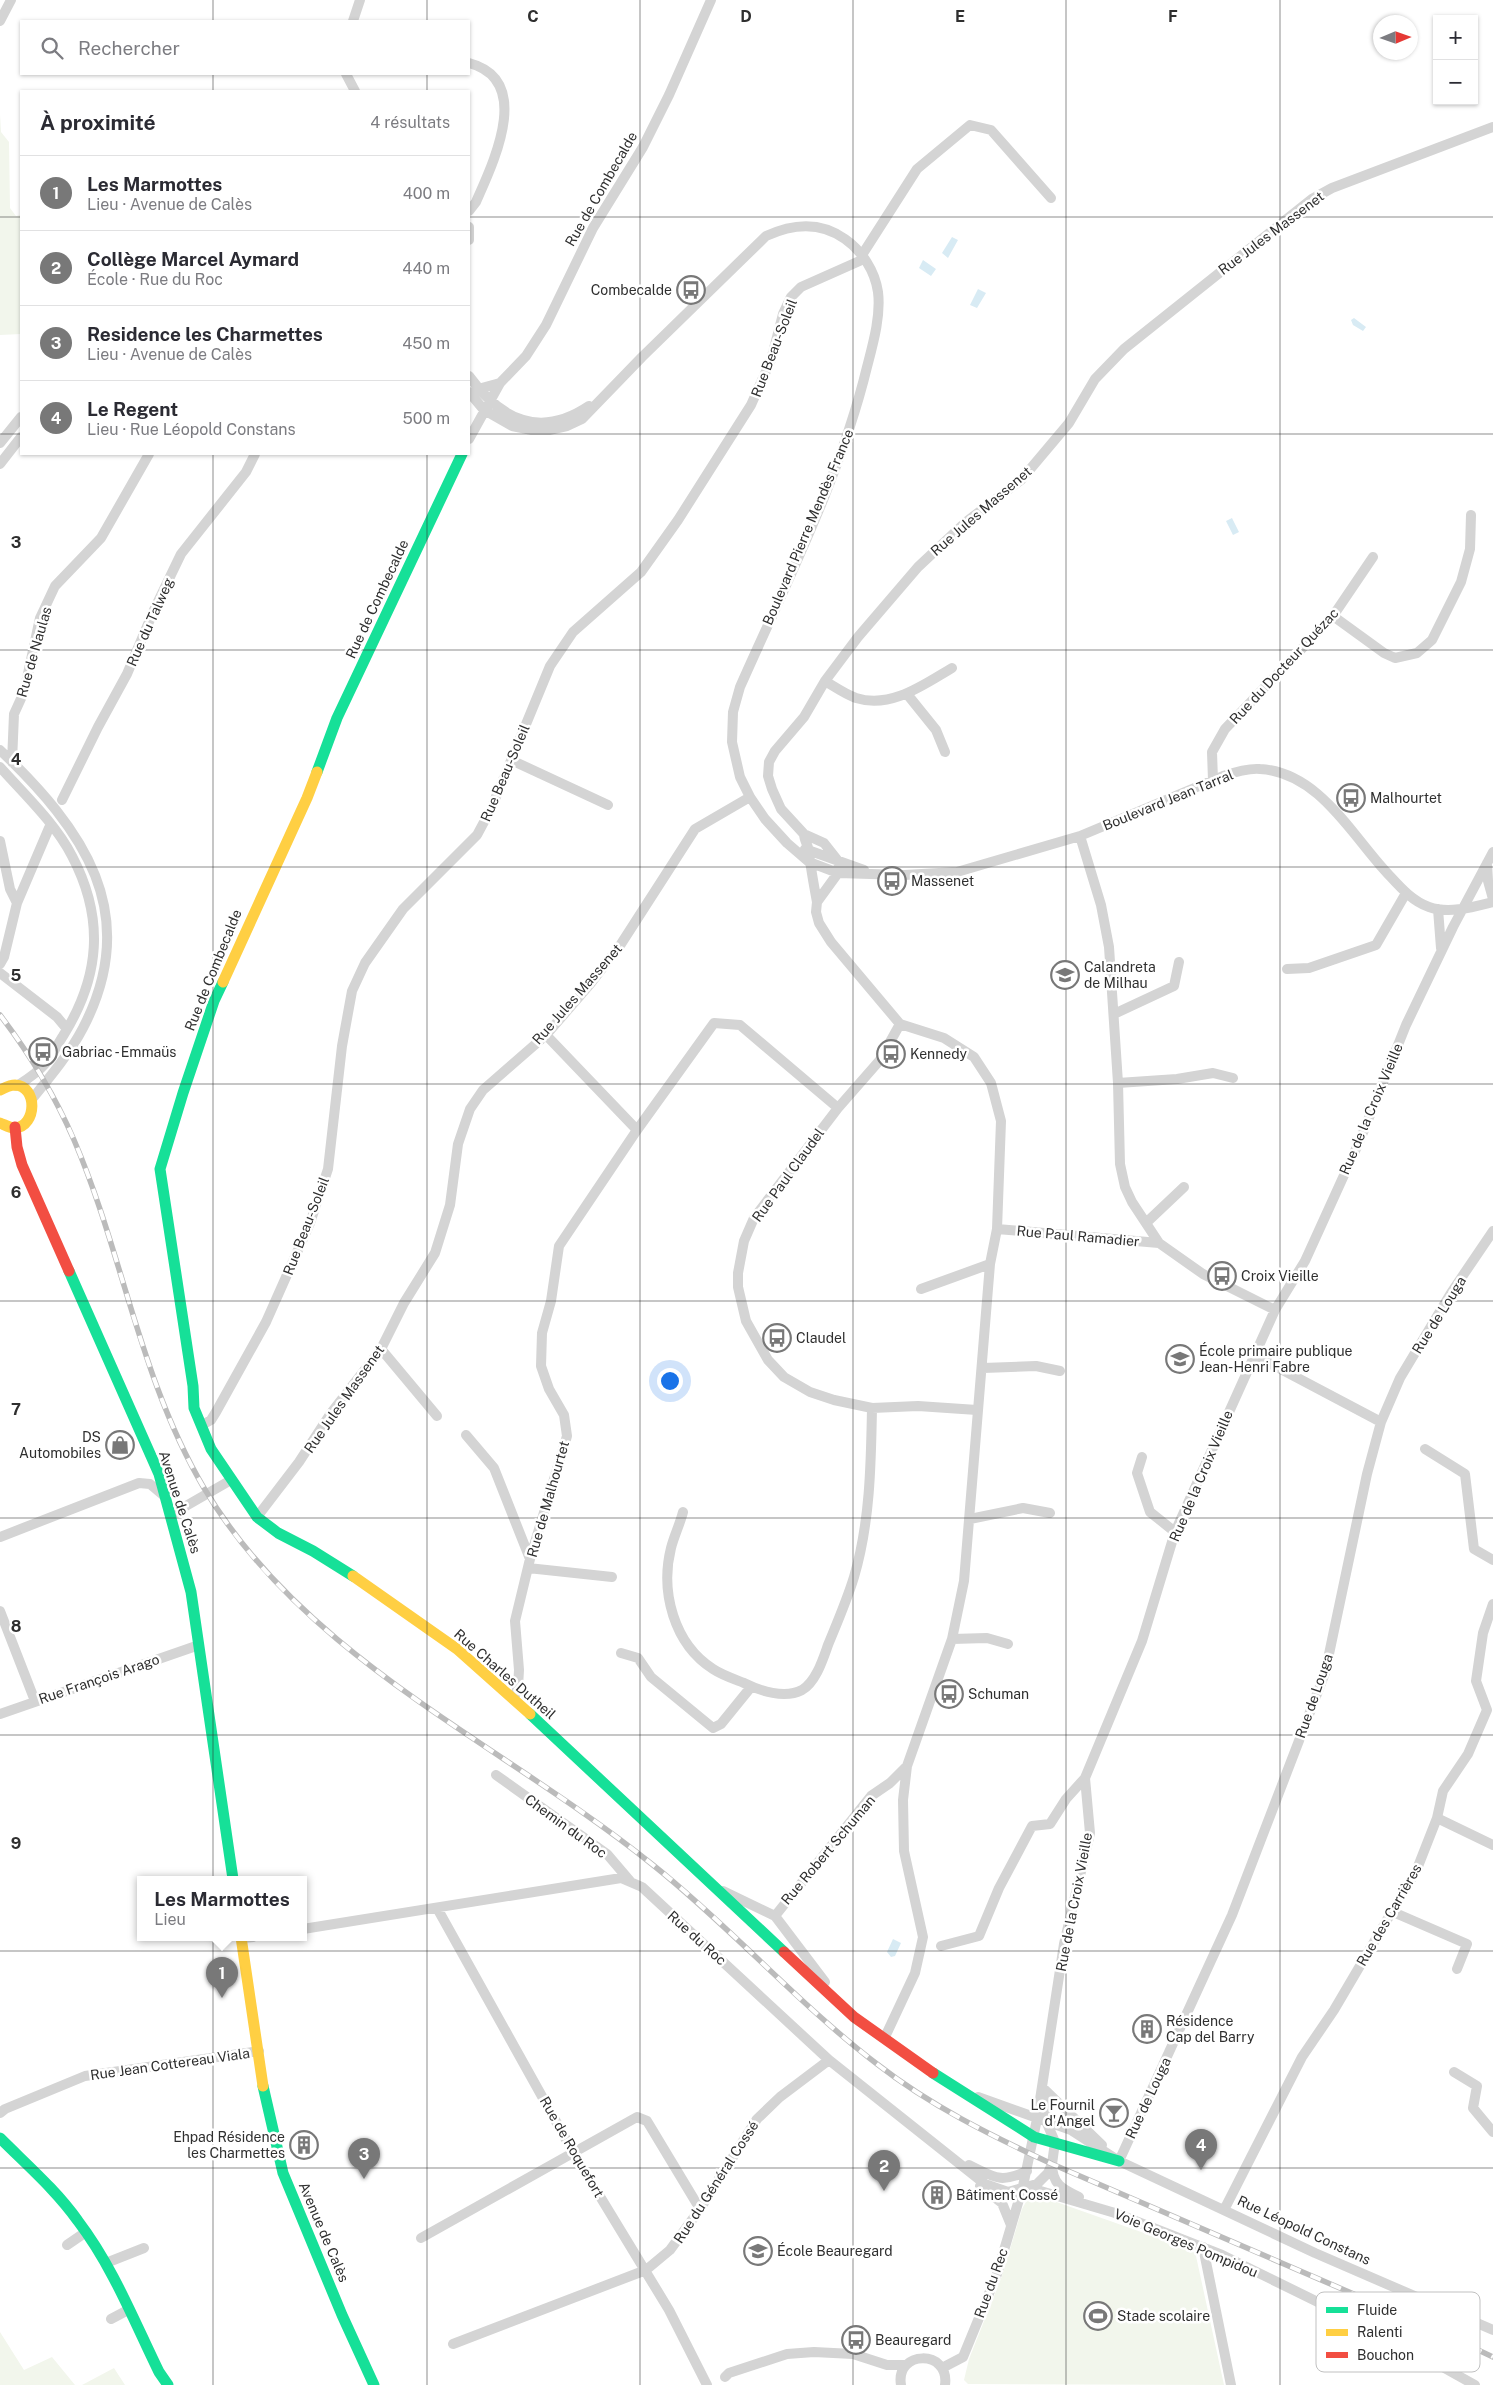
<!DOCTYPE html>
<html lang="fr">
<head>
<meta charset="utf-8">
<style>
	:root { --surface:#fff; --page:#f7f7f7; --text:#2b2b33; --muted:#7c7c81; --line:#e1e1e2; --accent:#787878 }
	body { margin:0; font-family:"Public Sans",sans-serif; background:var(--page); color:var(--text) }
	.controls { position:absolute; right:15px; top:15px; display:grid; overflow:hidden; border-radius:0px; box-shadow:0 1px 4px #0004 }
	.controls button { width:45px; height:45px; display:grid; place-items:center; padding:0; border:0; border-bottom:1px solid var(--line); background:var(--surface); color:var(--text); font:25px sans-serif }
	.compass { position:absolute; left:1373px; top:15px; width:45px; height:45px; border-radius:50%; background:var(--surface); box-shadow:0 1px 4px #0004; rotate:88deg }
	.you { position:absolute; left:669px; top:1380px; width:18px; height:18px; margin:-12px; border:4px solid #fff; border-radius:50%; background:#1a73e8; box-shadow:0 0 0 8px #1a73e833 }
	.badge { display:grid; place-items:center; width:32px; height:32px; border-radius:50%; background:var(--accent); color:#fff; font-size:16px; font-weight:700 }
	.pin { position:absolute; translate:-50% -41px; filter:drop-shadow(0 1px 2px #0008) }
	.pin::after { content:''; position:absolute; top:26px; width:18px; height:15px; background:inherit; clip-path:polygon(0 0,100% 0,50% 100%) }
	.popup { position:absolute; left:137px; top:1876px; width:170px; height:65px; box-sizing:border-box; display:grid; place-content:center; border-radius:0px; background:var(--surface); filter:drop-shadow(0 1px 4px #0005); font-size:16px; white-space:nowrap; color:var(--muted) }
	.popup b { font-size:19px; color:var(--text) }
	.popup::after { content:''; position:absolute; left:50%; top:100%; margin-left:-10px; border:10px solid transparent; border-top-color:var(--surface) }
	.list { margin:0; padding:0; list-style:none }
	h2 { display:flex; justify-content:space-between; align-items:center; height:65px; margin:0; padding:0 20px; font-size:21px }
	h2 small { font-size:16px; font-weight:400; color:var(--muted) }
	.list li { display:grid; grid-template-columns:32px 1fr auto; gap:15px; align-items:center; box-sizing:border-box; height:75px; padding:0 20px; border-top:1px solid var(--line) }
	.list b { display:block; font-size:19px; white-space:nowrap }
	.list p { margin:0; font-size:16px; white-space:nowrap; color:var(--muted) }
	.list em { font-size:16px; font-style:normal; color:var(--muted) }
	.icon { flex:none; width:28px; height:28px; fill:none; stroke:currentColor; stroke-width:2; stroke-linecap:round; stroke-linejoin:round }
	.map { position:relative; flex:none; width:1493px; height:2385px; overflow:hidden }
	.search { position:absolute; background:var(--surface); box-shadow:0 1px 4px #0004; left:20px; top:20px; width:450px; height:55px; display:flex; align-items:center; gap:12px; box-sizing:border-box; padding:0 18px; border-radius:0px; color:var(--muted); font-size:19px }
	.panel { position:absolute; background:var(--surface); box-shadow:0 1px 4px #0004; left:20px; top:90px; width:450px; height:365px; border-radius:0px }
	.map>svg:first-child { display:block }
	.green { fill:#f2f6ec }
	.water { fill:#d8ebf4 }
	.lines { fill:none; stroke-linecap:round; stroke-linejoin:round }
	.street { stroke:#d4d4d4; stroke-width:10 }
	.fast { stroke:#16e098; stroke-width:11 }
	.slow { stroke:#ffcf43; stroke-width:11 }
	.jam { stroke:#f24e42; stroke-width:11 }
	.rail-casing { stroke:#bbb; stroke-width:5.5 }
	.rail { stroke:#fff; stroke-width:4; stroke-dasharray:11; stroke-linecap:butt }
	.grid { fill:none; stroke:#2f2f2f; stroke-width:1; stroke-opacity:0.55 }
	.labels { text-anchor:middle; stroke-width:5; stroke-linejoin:round; paint-order:stroke }
	.street-label { font-size:14px; fill:#2f2f2f; stroke:#fff }
	.poi-label { font-size:14px; fill:#2f2f2f; stroke:#fff; text-anchor:start }
	.key { fill:#fff; stroke:#c1c1c1; stroke-width:1 }
	.key-label { font-size:14px; fill:#2f2f2f }
	.grid-label { font-size:16px; text-anchor:middle; font-weight:bold; fill:#2f2f2f; stroke:#fff; stroke-width:5; stroke-linejoin:round; paint-order:stroke }
</style>
</head>
<body>
<div class="map">
<svg width="1493" height="2385" viewBox="0 0 1493 2385">
	<rect width="100%" height="100%" fill="#fff"/>
	<path class="green" d="M0,114L1,132L9,142L10,208L16,216L21,215V334L0,335Z
		M1033,2197L1048,2199L1192,2250L1196,2256L1224,2385L968,2384L964,2380L969,2359L1002,2276L1022,2209L1027,2200Z
		M0,2332L24,2370L52,2357L75,2385H0Z
		M114,2368L125,2385H82Z"/>
	<path class="water" d="M952,237L958,240L948,258L942,253Z
		M923,260L936,269L931,276L919,268Z
		M978,289L986,293L977,308L970,305Z
		M1354,318L1366,327L1363,331L1353,325L1351,320Z
		M1232,518L1239,532L1233,535L1226,521Z
		M893,1939L901,1943L895,1956L891,1957L887,1952Z"/>
	<g class="lines">
		<path class="street" d="M0,21L11,0
			M353,21L360,0
			M469,63C534,80 493,163 476,202L469,211
			M346,74L355,91
			M469,227V240
			M862,255L917,169L970,125L991,130L1051,198
			M469,376C501,420 540,439 589,406
			M500,383L526,356L546,325L593,228L643,147L669,95L711,0
			M469,392L484,410L512,426L532,430H549L567,426L582,419L642,357L766,236C792,224 820,221 845,239C862,251 875,271 878,292C881,316 873,344 867,367C840,478 786,583 740,687L733,712L732,742L740,777L750,797L765,819L787,843L809,862L838,873L904,875L957,872L1080,836L1223,776C1235,772 1248,768 1260,769C1319,772 1352,836 1388,874C1400,887 1412,901 1429,907C1449,914 1473,907 1493,902
			M469,439L500,383L478,389
			M0,443L21,417
			M0,464L21,437
			M1333,616L1384,653L1395,658L1417,653L1432,640L1461,582L1470,549L1471,515
			M825,681C835,687 845,694 856,698C891,709 923,685 952,668
			M907,694L936,730L945,752
			M0,750C83,829 143,913 83,1028C70,1053 50,1077 32,1099
			M511,760L608,805
			M12,762L14,714L24,692L40,618L55,586L101,538L149,454
			M0,767C25,795 55,823 72,856C105,919 100,977 63,1036C57,1045 52,1057 44,1065C37,1073 26,1080 17,1086
			M1213,780L1212,752L1225,729L1333,616L1373,557
			M62,800L98,727L127,674L154,610L181,554L246,472L255,454
			M804,834L781,809L772,789L768,776L769,762L775,751L804,717L825,681L858,637L918,567L966,522L1021,480L1069,423L1095,379L1124,349L1312,199L1332,188L1493,127
			M804,834L824,843L839,862L838,873L817,902C814,886 811,870 809,853C809,846 804,841 804,834Z
			M1080,836L1101,905L1109,947L1118,1083L1120,1164L1125,1187L1132,1202L1159,1243L1203,1274L1275,1310
			M0,841L10,889L17,903
			M805,849L864,870
			M1487,863L1488,881L1493,899
			M817,902L816,912L819,923L831,942L900,1024L944,1038L974,1057L991,1083L1001,1121L997,1229L990,1264L964,1581L952,1639L907,1766L903,1800L904,1851L923,1937L915,1973L885,2037
			M1438,909L1441,948
			M0,964L4,957L17,903L49,828
			M1287,969L1309,968L1376,945L1406,893
			M0,973L57,1017L67,1029
			M1114,1014L1174,986L1179,962
			M900,1024L880,1060L838,1108L754,1218L744,1241L738,1273V1287L746,1321L768,1360L784,1377L810,1392L834,1400L872,1408L918,1406L977,1410
			M1118,1083L1177,1079L1213,1073L1233,1078
			M637,1130L714,1023L740,1025L838,1108
			M1147,1222L1184,1187
			M997,1229L1159,1243
			M921,1289L990,1264
			M381,1349L437,1416
			M1254,1355L1381,1422
			M983,1368L1036,1366L1060,1371
			M202,1425L211,1420L216,1412L266,1322L310,1223L328,1169L342,1046L352,991L365,963L403,909L477,835L491,809L550,666L573,632L641,572L678,520L751,405L771,360L783,314L791,297L801,287L864,259
			M466,1435L494,1468L530,1559
			M1425,1449L1465,1474L1474,1549L1493,1560
			M1142,1457L1137,1473L1150,1512L1175,1532
			M683,1512C680,1524 674,1536 671,1548C660,1592 674,1644 713,1669C722,1675 734,1679 744,1683C760,1691 785,1699 802,1690C816,1682 823,1659 828,1645C837,1623 847,1600 854,1577C870,1523 871,1465 872,1408
			M172,1514L231,1480
			M257,1517L299,1462L331,1413L381,1349L404,1303L435,1253L450,1205L458,1144L470,1109L483,1090L546,1035L591,983L621,944L695,829L750,797
			M970,1519L1023,1508L1050,1513
			M0,1537L139,1483L150,1484L163,1495
			M528,1568L612,1577
			M0,1611L35,1701
			M952,1639L987,1638L1008,1644
			M621,1653L638,1658L651,1677L713,1728L721,1724L751,1687
			M514,1698L518,1687L519,1670L515,1621L530,1559L567,1436L564,1415L549,1389L541,1366L542,1333L551,1301L559,1246L637,1130L546,1035
			M0,1714L199,1645
			M496,1775L607,1854L630,1881
			M1437,1818L1493,1845
			M723,1891L775,1916L825,1982
			M437,1908L573,2152L669,2310L707,2385
			M1393,1912L1467,1944L1457,1969
			M775,1916L871,1796L890,1783L907,1766
			M303,1929L621,1878L642,1887L829,2060L985,2184L1008,2192L1037,2184L1048,2173L1052,2164L1055,2142L1046,2121L1044,2101
			M242,1938L253,1937
			M941,1946L979,1936L999,1888L1032,1826L1050,1824L1066,1799L1085,1778
			M1454,2072L1477,2086L1473,2108L1493,2132
			M1042,2087L1102,2145
			M978,2097L1071,2130L1119,2161L1315,2253L1493,2330
			M0,2113L5,2109L85,2076L259,2051
			M1119,2161L1232,1915L1325,1673L1367,1474L1381,1422L1400,1378L1451,1293L1493,1231
			M1052,2164C1052,2184 1062,2189 1079,2197
			M969,2165C994,2177 1000,2184 1027,2171
			M980,2186L1002,2203L1011,2225
			M1027,2187L1115,2213L1222,2255L1387,2336L1475,2385
			M1224,2210L1302,2057L1334,2010L1417,1869L1437,1818L1443,1791L1468,1754L1487,1710L1476,1681L1483,1633L1493,1604
			M421,2238L637,2117L647,2121L700,2209
			M67,2245L86,2232
			M1203,2247L1231,2385
			M106,2263L144,2248
			M111,2319L128,2310
			M453,2344L646,2270L670,2250L700,2209L757,2119L780,2097L829,2060
			M942,2368L963,2357L997,2274L1023,2186L1037,2119L1064,1944L1090,1833L1085,1778L1142,1641L1175,1532L1275,1310L1305,1261L1360,1140L1406,1025L1453,927L1493,852
			M725,2377L729,2373L787,2354L814,2352L853,2354L887,2365H906
			M901,2385C895,2350 950,2349 945,2385"/>
		<path class="fast" d="M317,772L337,718L462,454
			M223,982L214,1001L183,1093L160,1169L193,1386L194,1408L211,1449L257,1517L278,1533L313,1551L353,1576
			M69,1271L159,1474L191,1592L233,1879
			M530,1714L784,1952
			M933,2073L1034,2137L1119,2161
			M263,2086L283,2173L342,2315L374,2385
			M0,2138C27,2165 56,2190 78,2221C113,2267 134,2321 159,2372L168,2385"/>
		<path class="slow" d="M223,982L307,798L317,772
			M0,1090C4,1088 11,1085 15,1085C38,1086 37,1126 15,1128C10,1128 5,1125 0,1123
			M353,1576L457,1649L530,1714
			M241,1937L263,2086"/>
		<path class="jam" d="M15,1127L17,1147L22,1165L69,1271
			M784,1952L854,2017L933,2073"/>
		<defs>
			<path id="rail" d="M0,1015C29,1053 55,1096 74,1140C123,1254 140,1380 204,1488C305,1659 503,1744 653,1865C731,1927 798,2004 877,2064C931,2106 990,2135 1052,2164L1421,2323L1493,2357"/>
		</defs>
		<use href="#rail" class="rail-casing"/>
		<use href="#rail" class="rail"/>
	</g>
	<path class="grid" d="M213,0V21M427,0V21M640,0V2385M853,0V2385M1066,0V2385M1280,0V2385M213,74V91M427,74V91M0,217H21M469,217H1493M0,434H21M469,434H1493M213,454V2385M427,454V2385M0,650H1493M0,867H1493M0,1084H1493M0,1301H1493M0,1518H1493M0,1735H1493M0,1951H1493M0,2168H1493"/>
	<defs>
		<symbol id="bus-ring" viewBox="-11 -11 22 22"><circle r="9.5" fill="#fff" stroke="#787878" stroke-width="1.5"/><path d="M-5-6H5V4H4V6H2V4H-2V6H-4V4H-5ZM-3.5-4V0h7V-4ZM-3.5 1.2v1.5H-2V1.2ZM2 1.2v1.5H3.5V1.2Z" fill="#787878"/></symbol>
		<symbol id="school-ring" viewBox="-11 -11 22 22"><circle r="9.5" fill="#fff" stroke="#787878" stroke-width="1.5"/><path d="M0-5L7-2L0 1L-7-2ZM-4 1L0 2.5L4 1V4Q0 6-4 4Z" fill="#787878"/></symbol>
		<symbol id="shop-ring" viewBox="-11 -11 22 22"><circle r="9.5" fill="#fff" stroke="#787878" stroke-width="1.5"/><path d="M-5-2.5h2.3a2.7 3.5 0 0 1 5.4 0H5L5.5 6h-11ZM-1.5-2.5h3a1.5 2.3 0 0 0-3 0Z" fill="#787878"/></symbol>
		<symbol id="building-ring" viewBox="-11 -11 22 22"><circle r="9.5" fill="#fff" stroke="#787878" stroke-width="1.5"/><path d="M-4-6H4V6H1V3H-1V6H-4ZM-2.5-4.3h1.7v1.8h-1.7ZM.8-4.3h1.7v1.8H.8ZM-2.5-1h1.7V.8h-1.7ZM.8-1h1.7V.8H.8Z" fill="#787878"/></symbol>
		<symbol id="bar-ring" viewBox="-11 -11 22 22"><circle r="9.5" fill="#fff" stroke="#787878" stroke-width="1.5"/><path d="M-6-5H6L.8 .8V4.5H3.5V6h-7V4.5H-.8V.8Z" fill="#787878"/></symbol>
		<symbol id="stadium-ring" viewBox="-11 -11 22 22"><circle r="9.5" fill="#fff" stroke="#787878" stroke-width="1.5"/><path d="M0-5a6.5 5 0 1 0 0 10a6.5 5 0 1 0 0-10ZM-3.5-1.8h7v3.6h-7Z" fill="#787878"/></symbol>
	</defs>
	<g fill-rule="evenodd">
		<use href="#bus-ring" x="675" y="274" width="32" height="32"/>
		<use href="#bus-ring" x="1335" y="782" width="32" height="32"/>
		<use href="#bus-ring" x="876" y="865" width="32" height="32"/>
		<use href="#school-ring" x="1049" y="959" width="32" height="32"/>
		<use href="#bus-ring" x="27" y="1036" width="32" height="32"/>
		<use href="#bus-ring" x="875" y="1038" width="32" height="32"/>
		<use href="#bus-ring" x="1206" y="1260" width="32" height="32"/>
		<use href="#bus-ring" x="761" y="1322" width="32" height="32"/>
		<use href="#school-ring" x="1164" y="1343" width="32" height="32"/>
		<use href="#shop-ring" x="104" y="1429" width="32" height="32"/>
		<use href="#bus-ring" x="933" y="1678" width="32" height="32"/>
		<use href="#building-ring" x="1131" y="2013" width="32" height="32"/>
		<use href="#bar-ring" x="1098" y="2097" width="32" height="32"/>
		<use href="#building-ring" x="288" y="2129" width="32" height="32"/>
		<use href="#building-ring" x="921" y="2179" width="32" height="32"/>
		<use href="#school-ring" x="742" y="2235" width="32" height="32"/>
		<use href="#stadium-ring" x="1082" y="2300" width="32" height="32"/>
		<use href="#bus-ring" x="840" y="2324" width="32" height="32"/>
	</g>
	<g class="labels">
		<g class="street-label">
			<text transform="translate(601 189) rotate(-60)" y="5">Rue de Combecalde</text>
			<text transform="translate(1271 233) rotate(-37)" y="5">Rue Jules Massenet</text>
			<text transform="translate(774 348) rotate(-69)" y="5">Rue Beau-Soleil</text>
			<text transform="translate(981 511) rotate(-41)" y="5">Rue Jules Massenet</text>
			<text transform="translate(808 527) rotate(-67)" y="5">Boulevard Pierre Mendès France</text>
			<text transform="translate(377 599) rotate(-65)" y="5">Rue de Combecalde</text>
			<text transform="translate(150 622) rotate(-66)" y="5">Rue du Talweg</text>
			<text transform="translate(34 652) rotate(-74)" y="5">Rue de Naulas</text>
			<text transform="translate(1284 666) rotate(-47)" y="5">Rue du Docteur Quézac</text>
			<text transform="translate(505 773) rotate(-67)" y="5">Rue Beau-Soleil</text>
			<text transform="translate(1168 800) rotate(-22)" y="5">Boulevard Jean Tarral</text>
			<text transform="translate(213 970) rotate(-68)" y="5">Rue de Combecalde</text>
			<text transform="translate(577 994) rotate(-49)" y="5">Rue Jules Massenet</text>
			<text transform="translate(1371 1109) rotate(-67)" y="5">Rue de la Croix Vieille</text>
			<text transform="translate(788 1175) rotate(-54)" y="5">Rue Paul Claudel</text>
			<text transform="translate(306 1226) rotate(-69)" y="5">Rue Beau-Soleil</text>
			<text transform="translate(1078 1236) rotate(5)" y="5">Rue Paul Ramadier</text>
			<text transform="translate(1439 1315) rotate(-58)" y="5">Rue de Louga</text>
			<text transform="translate(344 1399) rotate(-55)" y="5">Rue Jules Massenet</text>
			<text transform="translate(1201 1476) rotate(-67)" y="5">Rue de la Croix Vieille</text>
			<text transform="translate(548 1499) rotate(-74)" y="5">Rue de Malhourtet</text>
			<text transform="translate(180 1502) rotate(72)" y="5">Avenue de Calès</text>
			<text transform="translate(505 1674) rotate(41)" y="5">Rue Charles Dutheil</text>
			<text transform="translate(99 1679) rotate(-19)" y="5">Rue François Arago</text>
			<text transform="translate(1314 1696) rotate(-71)" y="5">Rue de Louga</text>
			<text transform="translate(566 1826) rotate(36)" y="5">Chemin du Roc</text>
			<text transform="translate(828 1850) rotate(-50)" y="5">Rue Robert Schuman</text>
			<text transform="translate(1074 1902) rotate(-79)" y="5">Rue de la Croix Vieille</text>
			<text transform="translate(1389 1915) rotate(-60)" y="5">Rue des Carrières</text>
			<text transform="translate(697 1938) rotate(42)" y="5">Rue du Roc</text>
			<text transform="translate(170 2064) rotate(-8)" y="5">Rue Jean Cottereau Viala</text>
			<text transform="translate(1148 2098) rotate(-65)" y="5">Rue de Louga</text>
			<text transform="translate(572 2147) rotate(60)" y="5">Rue de Roquefort</text>
			<text transform="translate(716 2182) rotate(-57)" y="5">Rue du Général Cossé</text>
			<text transform="translate(1304 2230) rotate(25)" y="5">Rue Léopold Constans</text>
			<text transform="translate(324 2232) rotate(67)" y="5">Avenue de Calès</text>
			<text transform="translate(1186 2243) rotate(23)" y="5">Voie Georges Pompidou</text>
			<text transform="translate(991 2283) rotate(-70)" y="5">Rue du Rec</text>
		</g>
		<g class="poi-label">
			<text x="672" y="295" text-anchor="end">Combecalde</text>
			<text x="1370" y="803">Malhourtet</text>
			<text x="911" y="886">Massenet</text>
			<text x="1084" y="972">Calandreta<tspan x="1084" dy="16">de Milhau</tspan></text>
			<text x="62" y="1057">Gabriac - Emmaüs</text>
			<text x="910" y="1059">Kennedy</text>
			<text x="1241" y="1281">Croix Vieille</text>
			<text x="796" y="1343">Claudel</text>
			<text x="1199" y="1356">École primaire publique<tspan x="1199" dy="16">Jean-Henri Fabre</tspan></text>
			<text x="101" y="1442" text-anchor="end">DS<tspan x="101" dy="16">Automobiles</tspan></text>
			<text x="968" y="1699">Schuman</text>
			<text x="1166" y="2026">Résidence<tspan x="1166" dy="16">Cap del Barry</tspan></text>
			<text x="1095" y="2110" text-anchor="end">Le Fournil<tspan x="1095" dy="16">d'Angel</tspan></text>
			<text x="285" y="2142" text-anchor="end">Ehpad Résidence<tspan x="285" dy="16">les Charmettes</tspan></text>
			<text x="956" y="2200">Bâtiment Cossé</text>
			<text x="777" y="2256">École Beauregard</text>
			<text x="1117" y="2321">Stade scolaire</text>
			<text x="875" y="2345">Beauregard</text>
		</g>
	</g>
	<rect x="1316" y="2292" width="164" height="80" rx="8" class="key"/>
	<rect x="1326" y="2307" width="22" height="6" fill="#16e098"/>
	<rect x="1326" y="2329" width="22" height="7" fill="#ffcf43"/>
	<rect x="1326" y="2352" width="22" height="6" fill="#f24e42"/>
	<g class="key-label">
		<text x="1357" y="2315">Fluide</text>
		<text x="1357" y="2337">Ralenti</text>
		<text x="1357" y="2360">Bouchon</text>
	</g>
	<g class="grid-label">
		<text x="533" y="22">C</text>
		<text x="746" y="22">D</text>
		<text x="960" y="22">E</text>
		<text x="1173" y="22">F</text>
		<text x="16" y="548">3</text>
		<text x="16" y="765">4</text>
		<text x="16" y="981">5</text>
		<text x="16" y="1198">6</text>
		<text x="16" y="1415">7</text>
		<text x="16" y="1632">8</text>
		<text x="16" y="1849">9</text>
	</g>
</svg>
<div class="controls">
<button>+</button>
<button>−</button>
</div>
<svg class="compass" viewBox="-18 -18 36 36"><path d="M0-13l5 13h-10z" fill="#e53935"/><path d="M0 13l5-13h-10z" fill="#7c7c81"/></svg>
<div class="you"></div>
<div class="pin badge" style="left:222px;top:1998px">1</div>
<div class="popup"><b>Les Marmottes</b>Lieu</div>
<div class="pin badge" style="left:884px;top:2191px">2</div>
<div class="pin badge" style="left:364px;top:2179px">3</div>
<div class="pin badge" style="left:1201px;top:2170px">4</div>
<div class="search"><svg class="icon" aria-label="search" viewBox="0 0 24 24"><circle cx="10" cy="10" r="6"/><path d="M15 15l6 6"/></svg>Rechercher</div>
<section class="panel">
<h2>À proximité<small>4 résultats</small></h2>
<ul class="list">
<li><span class="badge">1</span><div><b>Les Marmottes</b><p>Lieu · Avenue de Calès</p></div><em>400 m</em></li>
<li><span class="badge">2</span><div><b>Collège Marcel Aymard</b><p>École · Rue du Roc</p></div><em>440 m</em></li>
<li><span class="badge">3</span><div><b>Residence les Charmettes</b><p>Lieu · Avenue de Calès</p></div><em>450 m</em></li>
<li><span class="badge">4</span><div><b>Le Regent</b><p>Lieu · Rue Léopold Constans</p></div><em>500 m</em></li>
</ul>
</section>
</div>
</body>
</html>
